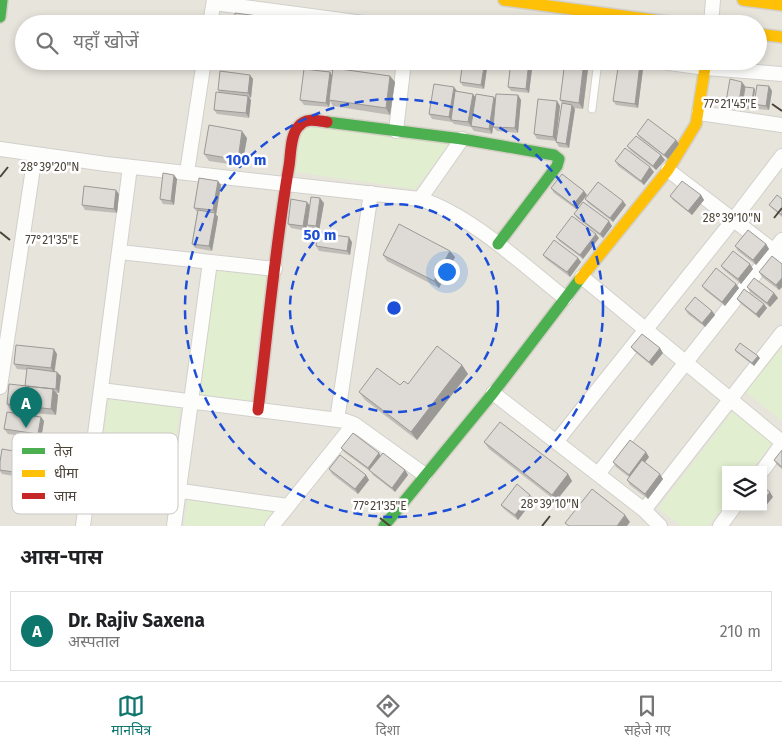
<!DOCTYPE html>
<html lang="hi">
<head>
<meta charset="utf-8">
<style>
	:root { --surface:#fff; --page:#f2f2f2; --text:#202124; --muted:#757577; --line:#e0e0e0; --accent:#0f766e }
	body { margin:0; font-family:"Fira Sans","Noto Sans Devanagari",sans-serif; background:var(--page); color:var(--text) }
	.controls { position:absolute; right:15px; bottom:15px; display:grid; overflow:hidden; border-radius:0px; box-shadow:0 2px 8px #0003 }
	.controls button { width:45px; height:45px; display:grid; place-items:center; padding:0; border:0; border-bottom:1px solid var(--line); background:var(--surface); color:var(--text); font:25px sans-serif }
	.you { position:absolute; left:446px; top:271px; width:18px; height:18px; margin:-12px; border:4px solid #fff; border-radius:50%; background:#1a73e8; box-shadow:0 0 0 8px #1a73e833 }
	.badge { display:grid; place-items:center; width:32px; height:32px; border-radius:50%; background:var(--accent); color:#fff; font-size:16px; font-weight:700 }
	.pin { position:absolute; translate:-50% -41px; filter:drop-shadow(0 1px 2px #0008) }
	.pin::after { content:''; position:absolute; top:26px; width:18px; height:15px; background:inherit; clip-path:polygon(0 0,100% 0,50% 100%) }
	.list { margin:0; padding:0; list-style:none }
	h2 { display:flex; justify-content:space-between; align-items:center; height:65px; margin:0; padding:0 20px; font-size:21px }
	h2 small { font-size:16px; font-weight:400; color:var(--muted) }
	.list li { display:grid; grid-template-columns:32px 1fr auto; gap:15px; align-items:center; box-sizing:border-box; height:80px; margin:0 10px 10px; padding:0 10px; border:1px solid var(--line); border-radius:0px }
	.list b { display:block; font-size:19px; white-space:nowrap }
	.list p { margin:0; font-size:16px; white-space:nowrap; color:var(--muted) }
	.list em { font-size:16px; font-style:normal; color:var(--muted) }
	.icon { flex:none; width:28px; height:28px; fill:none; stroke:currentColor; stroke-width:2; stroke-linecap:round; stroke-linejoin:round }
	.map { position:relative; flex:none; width:782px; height:526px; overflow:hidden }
	.search { position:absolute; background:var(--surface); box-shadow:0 2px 8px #0003; left:15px; right:15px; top:15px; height:55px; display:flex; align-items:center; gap:12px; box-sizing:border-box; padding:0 18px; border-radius:28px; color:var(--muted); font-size:19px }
	.sheet { height:155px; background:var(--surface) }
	nav { display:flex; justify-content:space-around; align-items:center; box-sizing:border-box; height:70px; border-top:1px solid var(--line); background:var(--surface); font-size:14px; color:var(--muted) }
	nav a { display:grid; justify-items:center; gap:2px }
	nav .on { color:var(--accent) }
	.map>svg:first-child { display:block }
	.residential { fill:#e7e4dc; fill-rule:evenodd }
	.green { fill:#e1eecf }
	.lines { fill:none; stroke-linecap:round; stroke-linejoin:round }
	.lane-casing { stroke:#d2d0cb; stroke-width:9 }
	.street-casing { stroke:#d2d0cb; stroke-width:16 }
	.fast-casing { stroke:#d3cfc5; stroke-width:14 }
	.slow-casing { stroke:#d3cfc5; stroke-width:14 }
	.jam-casing { stroke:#d3cfc5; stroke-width:14 }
	.lane { stroke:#fdfdfc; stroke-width:7 }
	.street { stroke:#fdfdfc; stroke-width:14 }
	.fast { stroke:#4caf50; stroke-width:11 }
	.slow { stroke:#ffc107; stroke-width:11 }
	.jam { stroke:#c62828; stroke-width:11 }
	.wall { fill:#bfbcb8 }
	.shaded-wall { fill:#9b9996 }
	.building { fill:#dedbd6; stroke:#9b9996 }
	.ticks { fill:none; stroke:#4b4439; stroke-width:2 }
	.ring { fill:none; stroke:#1d4ed8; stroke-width:2.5; stroke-dasharray:9 6 }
	.key { fill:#fff; stroke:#c9c7c4; stroke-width:1 }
	.key-label { font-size:14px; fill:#4b4439 }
	.ticks-label { font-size:12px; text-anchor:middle; fill:#4b4439; stroke:#fff; stroke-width:5; stroke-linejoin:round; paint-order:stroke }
	.centre { fill:#1d4ed8; stroke:#fff; stroke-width:2.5 }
	.ring-label { font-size:15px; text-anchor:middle; font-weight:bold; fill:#1d4ed8; stroke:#fff; stroke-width:5; stroke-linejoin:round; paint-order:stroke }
</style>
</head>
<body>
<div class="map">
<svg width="782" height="526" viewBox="0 0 782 526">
	<rect width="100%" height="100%" fill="#f4f2ee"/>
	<path class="residential" d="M0,0H782V526H0ZM24,24H758V61H24ZM726,470H763V507H726Z"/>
	<path class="green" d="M301,124L450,143L415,189L294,172Z
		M215,270L266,276L250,401L198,394Z
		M782,347V421L746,392Z
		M109,399L180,408L171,478L99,469Z
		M737,406L777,437L752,470H726V503L708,526H681L658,508Z
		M188,498L273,511L262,526H184Z"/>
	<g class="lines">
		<defs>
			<path id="lane" d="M592,109L598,61"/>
			<path id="street" d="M214,3L371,24
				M210,24L214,0
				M711,24L713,0
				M655,61L706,68L782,74
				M699,113L782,125
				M396,131L404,61
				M0,149L106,164L420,199C471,215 523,265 565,298
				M668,170L782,257
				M187,172L204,61
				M420,199L462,139
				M120,252L275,269
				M582,277L782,442
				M0,387L35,155
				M101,390L346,421L354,424L425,475
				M493,393L644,510L660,526
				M337,420L371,193
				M556,442L734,219L782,156
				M763,470L782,444
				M598,474L782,240
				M89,478L288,506
				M644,510L782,333
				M83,526L130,167
				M174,526L210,262
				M272,526L354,424
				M720,526L734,507"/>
			<path id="fast" d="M0,17L2,0
				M327,122L462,139L554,155L559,159L557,166L498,244
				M384,526L493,393L580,279"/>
			<path id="slow" d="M504,0L683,24
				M743,0L782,5
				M758,34L782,37
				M580,279L668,170L696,124L706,61"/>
			<path id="jam" d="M258,410C268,329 275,247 289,166C291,155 290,134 299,126C306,117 318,121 327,122"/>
		</defs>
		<use href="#lane" class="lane-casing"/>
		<use href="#street" class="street-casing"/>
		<use href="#fast" class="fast-casing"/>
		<use href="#slow" class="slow-casing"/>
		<use href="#jam" class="jam-casing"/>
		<use href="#lane" class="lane"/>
		<use href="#street" class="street"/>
		<use href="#fast" class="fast"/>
		<use href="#slow" class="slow"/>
		<use href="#jam" class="jam"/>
	</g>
	<path class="wall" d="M296,61H344L342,69L390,76L395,82L390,115L333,106L330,101L329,107L304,105L300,100L332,76L333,71L299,65Z
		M463,61H488L484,89L463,86L460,82Z
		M511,61H533L529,93L511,91L508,87Z
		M565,61H589L583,109L574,108L575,109L569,148L559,147L556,142L562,103L560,100Z
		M640,64L643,69L638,108L616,105L613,101Z
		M250,75L253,79L251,98H249L251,100L249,118L217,114L214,110L219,92L218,90Z
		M745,86L744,94L755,90L752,110L743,108L742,106V108L729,106L726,101Z
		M769,86L772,91L769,110L757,109L754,104Z
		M457,91L473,94L475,97H494L496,99L518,95L521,100L518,133L497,131L493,127L494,123L492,134L474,131L471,127L454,124L452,122L432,119L429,114Z
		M557,101L560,106L556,141L537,139L534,134Z
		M637,134L676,140L679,144L668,159L640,138Z
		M247,138L242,166L209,161L204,154Z
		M627,146L661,155L665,160L656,170L631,151Z
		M615,161L654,172L644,185L618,166Z
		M174,175L177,179L174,205L163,204L160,199Z
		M221,185L216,215L218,217L212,251L195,248L192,244L197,212L194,208Z
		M551,188L584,191L587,195L576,209L554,193Z
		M119,194L117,213L85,210L82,205Z
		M701,195L704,200L692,215L673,200L670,196Z
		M585,199L623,201L626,205L613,222L588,203Z
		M782,199V217L773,209L769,205Z
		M324,203L319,231L310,229L307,225L306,231L291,228L288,224Z
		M574,214L612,226L603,238L577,218Z
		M556,237L599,238L583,259L559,241Z
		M352,242L350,255L319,251L316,246Z
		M766,244L769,249L756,265L738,251L735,246Z
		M383,255L455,257L439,288L387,261Z
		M543,255L578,258L581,262L570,277L546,259Z
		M750,264L753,269L741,284L724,270L721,266Z
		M782,264V287L779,290L762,277L759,272Z
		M736,284L739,288L725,306L705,290L702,286Z
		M747,287L774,293L778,298L770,307L750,292Z
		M737,299L764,304L767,308L759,318L740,303Z
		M685,309L712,311L715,315L705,327L688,314Z
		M631,347L663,353L652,366L634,351Z
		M735,350L760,358L754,366L736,352Z
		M57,354L55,371L61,376L59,393H56L58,395L56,415L11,411L7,404L25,386L27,370L17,369L14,364Z
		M462,365L468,374L417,440L365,400L359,392L408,384Z
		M41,417L44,421L41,439L8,434L4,429Z
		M484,442L568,474L572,481L556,501L489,449Z
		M341,448L379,453L380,456L405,470L408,475L395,492L373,475L371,472L344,452Z
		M782,450V469L777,465L774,460Z
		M649,457L645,462L663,479L648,499L630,485L627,480L629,477L616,467L613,462Z
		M40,459L37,480L2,474L0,471V462Z
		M329,469L366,475L369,480L358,494L332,474Z
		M76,493L75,507L42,503L39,499Z
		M534,499L518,520L504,509L501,505Z"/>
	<path class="shaded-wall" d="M258,16L261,21L260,24H257Z
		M277,18L280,22V24H276Z
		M338,61H344L342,72L337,65Z
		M485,61H488L484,89L481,85Z
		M529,61H533L529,93L526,89Z
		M584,61H589L583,109L579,103Z
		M640,64L643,69L638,108L635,104Z
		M330,72L333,77L329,100L330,101L329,107L326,103Z
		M250,75L253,79L251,98L248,93Z
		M390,76L395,82L390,115L386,108Z
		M742,82L745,86L742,108L739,103Z
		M769,86L772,91L769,110L766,106Z
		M454,87L457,91L451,120L452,122L449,117Z
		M754,88L755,90L752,110L751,107Z
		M473,94L476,98L472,127L468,122Z
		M518,95L521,100L518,133L515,128Z
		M248,96L251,100L249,118L246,113Z
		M494,97L497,101L492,134L489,129Z
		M557,101L560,106L556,141L553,137Z
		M572,105L575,109L569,148L566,144Z
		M242,131L247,138L242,166L238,160Z
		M676,140L679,144L668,159L664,155Z
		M661,155L665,160L656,170L653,166Z
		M650,167L654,172L644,185L641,181Z
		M174,175L177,179L174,205L171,201Z
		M218,181L221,185L216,215L213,210Z
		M116,190L119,194L117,213L114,209Z
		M584,191L587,195L576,209L573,205Z
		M701,195L704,200L692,215L688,211Z
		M320,198L324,203L319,231L316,226Z
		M623,201L626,205L613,222L610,218Z
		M307,202L310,206L306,231L303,226Z
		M215,213L218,217L212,251L209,246Z
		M609,221L612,226L603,238L600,234Z
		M596,234L599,238L583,259L580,255Z
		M349,237L352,242L350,255L347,251Z
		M766,244L769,249L756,265L753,260Z
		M450,251L455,257L439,288L434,281Z
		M578,258L581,262L570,277L567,272Z
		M750,264L753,269L741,284L738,279Z
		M782,278V287L779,290L776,285Z
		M736,284L739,288L725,306L722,302Z
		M774,293L778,298L770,307L767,303Z
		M764,304L767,308L759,318L756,314Z
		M712,311L715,315L705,327L702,323Z
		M660,348L663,353L652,366L649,362Z
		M54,349L57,354L54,373L51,368Z
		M758,356L760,358L754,366L752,363Z
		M462,365L468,374L417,440L411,432Z
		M57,372L61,376L59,393L56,389Z
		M53,389L58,395L56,415L51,409Z
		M41,417L44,421L41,439L38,434Z
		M646,452L649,457L632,479L629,475Z
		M379,453L382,458L369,470L371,473L368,468Z
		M37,455L40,459L37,480L34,475Z
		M405,470L408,475L395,492L392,488Z
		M568,474L572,481L556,501L552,495Z
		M660,474L663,479L648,499L645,494Z
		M366,475L369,480L358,494L355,489Z
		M73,488L76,493L75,507L71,502Z
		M770,492L773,497L764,508L763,506V501Z
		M530,495L534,499L518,520L515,515Z
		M625,515L630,522L627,526H617Z"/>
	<path class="building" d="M235,13L258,16L257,24H234Z
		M267,16L277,18L276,24H266Z
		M301,20L325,24H300Z
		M310,61H338L337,65Z
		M463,61H485L481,85L460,82Z
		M511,61H529L526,89L508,87Z
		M565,61H584L579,103L560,100Z
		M619,61L640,64L635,104L613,101Z
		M333,68L390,76L386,108L329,100Z
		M304,69L330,72L326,103L300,100Z
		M220,71L250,75L248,93L218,90Z
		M730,79L742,82L739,103L726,101Z
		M434,84L454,87L449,117L429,114Z
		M757,85L769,86L766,106L754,104Z
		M745,87L754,88L751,107L742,106Z
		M455,91L473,94L468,122L451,120Z
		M216,92L248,96L246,113L214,110Z
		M476,94L494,97L489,129L471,126Z
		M496,94L518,95L515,128L493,127Z
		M538,99L557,101L553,137L534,134Z
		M562,103L572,105L566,144L556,142Z
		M648,119L676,140L664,155L637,134Z
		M209,125L242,131L238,160L204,154Z
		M636,136L661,155L653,166L627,146Z
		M625,148L650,167L641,181L615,161Z
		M163,173L174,175L171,201L160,199Z
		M562,174L584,191L573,205L551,188Z
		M199,178L218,181L213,210L194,208Z
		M682,181L701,195L688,211L670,196Z
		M598,182L623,201L610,218L585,199Z
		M84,186L116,190L114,209L82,205Z
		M777,195L782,199V215L769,205Z
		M311,197L320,198L316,226L307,225Z
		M291,199L307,202L303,226L288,224Z
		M583,202L609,221L600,234L574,214Z
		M198,210L215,213L209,246L192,244Z
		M572,216L596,234L580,255L556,237Z
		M399,224L450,251L434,281L383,255Z
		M748,230L766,244L753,260L735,246Z
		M318,233L349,237L347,251L316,246Z
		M554,240L578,258L567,272L543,255Z
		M733,251L750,264L738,279L721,266Z
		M772,256L782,264V278L776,285L759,272Z
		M716,268L736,284L722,302L702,286Z
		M754,278L774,293L767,303L747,287Z
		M744,289L764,304L756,314L737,299Z
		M695,297L712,311L702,323L685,309Z
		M642,334L660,348L649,362L631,347Z
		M740,343L758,356L752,363L735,350Z
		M16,345L54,349L51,368L14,364Z
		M437,346L462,365L411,432L359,392L377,368L400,385L404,381L408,384Z
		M27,368L57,372L56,389L25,386Z
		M9,384L53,389L51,409L7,404Z
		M7,412L41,417L38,434L4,429Z
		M500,422L568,474L552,495L484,442Z
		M353,433L379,453L368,468L341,448Z
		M630,440L646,452L629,475L613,462Z
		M2,449L37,455L34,475L0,470V462Z
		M782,450V467L774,460Z
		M383,453L405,470L392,488L369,470Z
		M340,455L366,475L355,489L329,469Z
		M642,460L660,474L645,494L627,480Z
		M517,484L530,495L515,515L501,505Z
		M763,487L770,492L763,501Z
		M592,489L625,515L617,526H569L565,523Z"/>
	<path class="ticks" d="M772,104L782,111M0,177L8,167M774,218L782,208M0,232L10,240M380,518L390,526M542,526L550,516"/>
	<g class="ring">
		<circle cx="394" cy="308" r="104"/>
		<circle cx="394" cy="308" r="209"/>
	</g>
	<rect x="12" y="433" width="166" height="81" rx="8" class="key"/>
	<rect x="22" y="448" width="23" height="6" fill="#4caf50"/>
	<rect x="22" y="470" width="23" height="7" fill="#ffc107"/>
	<rect x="22" y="493" width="23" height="6" fill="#c62828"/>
	<g class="key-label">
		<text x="54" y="456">तेज़</text>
		<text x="54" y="478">धीमा</text>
		<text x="54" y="501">जाम</text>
	</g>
	<g class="ticks-label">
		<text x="730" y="108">77°21'45"E</text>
		<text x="50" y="171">28°39'20"N</text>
		<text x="732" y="222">28°39'10"N</text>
		<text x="52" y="244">77°21'35"E</text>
		<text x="550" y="508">28°39'10"N</text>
		<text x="380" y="510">77°21'35"E</text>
	</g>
	<circle cx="394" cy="308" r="8" class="centre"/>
	<g class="ring-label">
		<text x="246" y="165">100 m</text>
		<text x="320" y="240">50 m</text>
	</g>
</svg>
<div class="controls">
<button><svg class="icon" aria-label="layers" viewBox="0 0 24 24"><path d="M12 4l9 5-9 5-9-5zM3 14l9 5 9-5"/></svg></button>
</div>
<div class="you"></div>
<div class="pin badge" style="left:26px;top:428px">A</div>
<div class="search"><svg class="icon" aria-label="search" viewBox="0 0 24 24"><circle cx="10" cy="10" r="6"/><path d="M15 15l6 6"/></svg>यहाँ खोजें</div>
</div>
<section class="sheet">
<h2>आस-पास<small></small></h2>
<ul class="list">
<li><span class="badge">A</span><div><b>Dr. Rajiv Saxena</b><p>अस्पताल</p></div><em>210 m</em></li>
</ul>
</section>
<nav>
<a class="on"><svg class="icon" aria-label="map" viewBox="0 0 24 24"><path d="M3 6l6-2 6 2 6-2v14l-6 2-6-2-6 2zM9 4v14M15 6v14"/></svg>मानचित्र</a>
<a><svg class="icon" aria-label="directions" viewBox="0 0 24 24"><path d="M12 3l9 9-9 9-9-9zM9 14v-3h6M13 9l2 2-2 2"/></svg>दिशा</a>
<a><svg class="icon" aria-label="saved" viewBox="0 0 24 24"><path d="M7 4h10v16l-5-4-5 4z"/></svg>सहेजे गए</a>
</nav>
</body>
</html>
